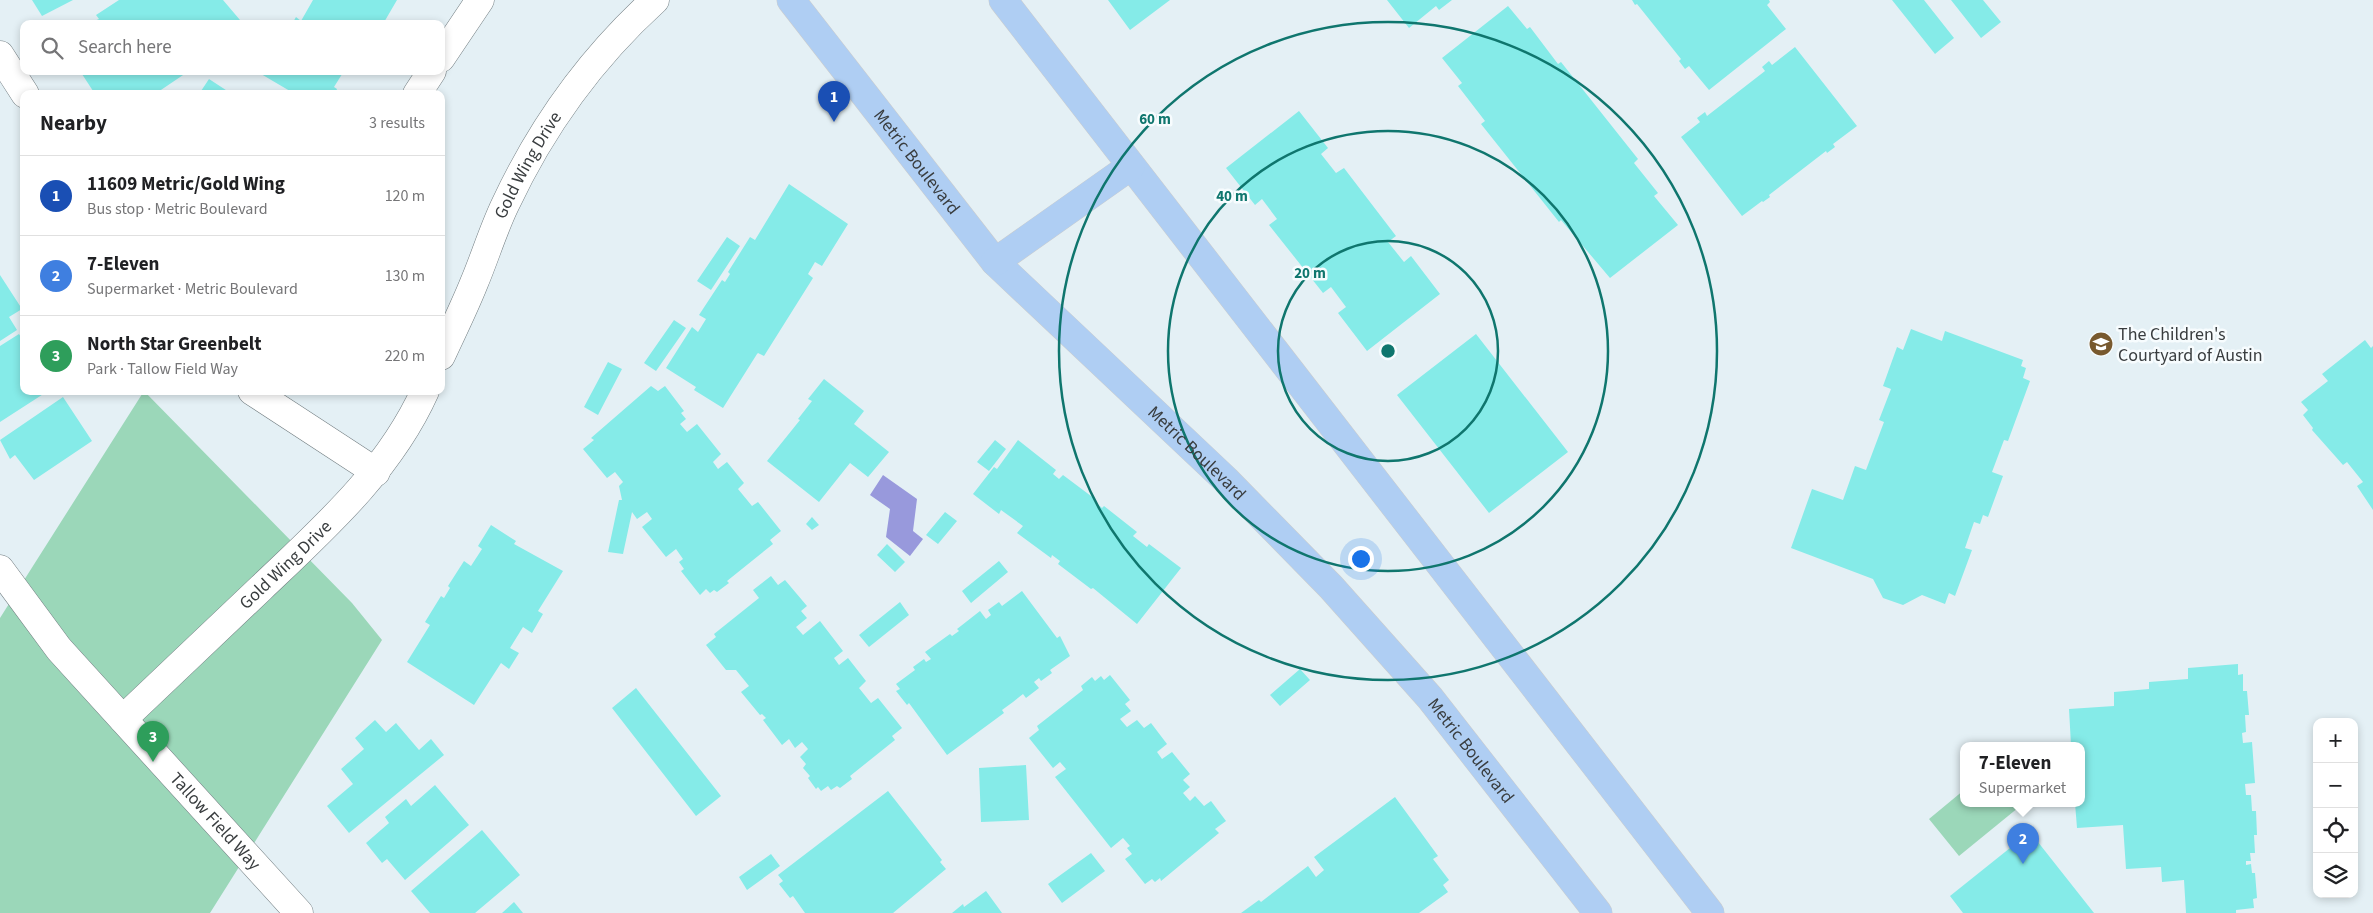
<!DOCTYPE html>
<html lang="en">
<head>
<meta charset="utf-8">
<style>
	:root { --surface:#fff; --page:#f2f2f2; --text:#202124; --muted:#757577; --line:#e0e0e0; --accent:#0f766e }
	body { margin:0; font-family:"Source Sans 3",sans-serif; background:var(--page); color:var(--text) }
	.controls { position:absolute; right:15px; bottom:15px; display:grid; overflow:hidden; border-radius:10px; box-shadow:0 2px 8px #0003 }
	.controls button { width:45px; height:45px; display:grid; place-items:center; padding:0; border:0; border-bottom:1px solid var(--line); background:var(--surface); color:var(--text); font:25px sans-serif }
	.you { position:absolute; left:1360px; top:558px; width:18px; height:18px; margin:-12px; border:4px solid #fff; border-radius:50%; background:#1a73e8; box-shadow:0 0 0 8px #1a73e833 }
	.badge { display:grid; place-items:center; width:32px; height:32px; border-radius:50%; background:var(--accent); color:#fff; font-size:16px; font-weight:700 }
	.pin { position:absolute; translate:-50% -41px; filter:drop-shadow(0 1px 2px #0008) }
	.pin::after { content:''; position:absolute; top:26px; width:18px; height:15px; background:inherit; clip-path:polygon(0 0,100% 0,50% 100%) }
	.popup { position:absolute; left:1960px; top:742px; width:125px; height:65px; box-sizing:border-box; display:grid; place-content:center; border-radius:10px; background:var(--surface); filter:drop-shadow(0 1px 4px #0005); font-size:16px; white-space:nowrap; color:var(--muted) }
	.popup b { font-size:19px; color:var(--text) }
	.popup::after { content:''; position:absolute; left:50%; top:100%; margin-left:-10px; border:10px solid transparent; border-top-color:var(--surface) }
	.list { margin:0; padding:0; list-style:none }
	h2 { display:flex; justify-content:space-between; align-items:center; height:65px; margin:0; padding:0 20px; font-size:21px }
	h2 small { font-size:16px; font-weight:400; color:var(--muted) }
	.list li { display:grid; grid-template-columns:32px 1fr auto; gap:15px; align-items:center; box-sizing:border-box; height:80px; padding:0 20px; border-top:1px solid var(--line) }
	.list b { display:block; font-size:19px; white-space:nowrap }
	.list p { margin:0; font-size:16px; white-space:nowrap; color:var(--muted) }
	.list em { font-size:16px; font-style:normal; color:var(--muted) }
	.icon { flex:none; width:28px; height:28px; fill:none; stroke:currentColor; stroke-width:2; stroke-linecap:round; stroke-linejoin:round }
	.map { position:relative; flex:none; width:2373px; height:913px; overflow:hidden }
	.search { position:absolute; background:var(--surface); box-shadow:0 2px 8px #0003; left:20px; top:20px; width:425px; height:55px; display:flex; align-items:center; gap:12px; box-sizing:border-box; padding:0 18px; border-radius:10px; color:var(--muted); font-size:19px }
	.panel { position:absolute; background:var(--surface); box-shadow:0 2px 8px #0003; left:20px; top:90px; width:425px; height:305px; border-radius:10px }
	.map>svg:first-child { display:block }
	.green { fill:#9bd7b9 }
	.water { fill:#9899dc }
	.building { fill:#85ebe8 }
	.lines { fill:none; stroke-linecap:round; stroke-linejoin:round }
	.minor-casing { stroke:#737e82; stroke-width:29 }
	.major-casing { stroke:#cccdcd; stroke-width:29 }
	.minor { stroke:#fff; stroke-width:28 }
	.major { stroke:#afcef3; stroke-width:28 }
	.ring { fill:none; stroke:#0f766e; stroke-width:2.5 }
	.labels { text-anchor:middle; stroke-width:5; stroke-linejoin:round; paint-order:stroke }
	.street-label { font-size:18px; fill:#393d3f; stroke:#f7fcfe }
	.poi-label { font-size:18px; fill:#393d3f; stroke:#f7fcfe; text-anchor:start }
	.centre { fill:#0f766e; stroke:#f7fcfe; stroke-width:2.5 }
	.ring-label { font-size:15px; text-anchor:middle; font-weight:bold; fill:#0f766e; stroke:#f7fcfe; stroke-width:5; stroke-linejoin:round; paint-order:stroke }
</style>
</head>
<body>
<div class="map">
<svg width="2373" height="913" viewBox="0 0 2373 913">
	<rect width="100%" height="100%" fill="#e4f0f5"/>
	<path class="green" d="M144,391L352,603L382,640L210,913H0V618Z
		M1964,790V803H2024L1959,856L1929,819Z"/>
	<path class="water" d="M883,475L917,499L913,531L923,539L910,556L886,537L890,509L870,495Z"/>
	<path class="building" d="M32,0H73L42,16Z
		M119,0H223L240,20L237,22L238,24H87L99,19L96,15Z
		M313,0H397L383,24H292L296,17L301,21Z
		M1108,0H1170L1130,30Z
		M1387,0H1452L1439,10L1436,6L1409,28Z
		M1632,0H1769L1770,2L1767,5L1786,29L1709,90L1689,66L1685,69L1679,61L1681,59L1637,4L1635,5Z
		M1892,0H1924L1954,38L1935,54Z
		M1951,0H1983L2001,22L1981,38Z
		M1508,6L1527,29L1530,27L1558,64L1561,62L1638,159L1634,163L1658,193L1654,196L1678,225L1610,278L1561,220L1559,222L1481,124L1485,121L1458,86L1462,83L1442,58Z
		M1795,47L1857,126L1833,144L1835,147L1827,153L1826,151L1769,195L1770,197L1763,202L1762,201L1742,216L1681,137L1700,122L1697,118L1705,112L1707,116L1765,71L1762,67L1769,61L1772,65Z
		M80,71H189L155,94H149L147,90L141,94H95Z
		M263,71H344L334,87L337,89L335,94H295L261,74Z
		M209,79L232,94H199Z
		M1299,111L1328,148L1321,154L1336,173L1344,168L1396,236L1388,242L1404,262L1411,256L1440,294L1367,351L1338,313L1346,307L1331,287L1323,293L1269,225L1277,219L1262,199L1255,205L1226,168Z
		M789,184L848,224L822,266L815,262L808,274L813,278L764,356L758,353L757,354L723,408L694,390L696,387L666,368L692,327L698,332L706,319L699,315L722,280L725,282L730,274L728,272L750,237L755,240Z
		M727,237L740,246L711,290L697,281Z
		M0,275L22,309L9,317L17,330L0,341Z
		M674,320L686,328L656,371L644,363Z
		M1911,329L1942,341L1945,331L2023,360L2021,366L2026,368L2023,378L2030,381L2008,441L2004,440L1992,472L2003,476L1988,517L1983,515L1980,524L1974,522L1965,548L1972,550L1955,596L1949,593L1945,604L1922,595L1903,605L1883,598L1873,579L1791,548L1812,489L1843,500L1855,466L1866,470L1884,422L1879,420L1891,389L1883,386L1897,347L1903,350Z
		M19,334L24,342V391H48L0,422V346Z
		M1476,334L1568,452L1489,513L1397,395Z
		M2365,340L2371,348L2373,346V510L2357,486L2363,482L2347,462L2343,465L2312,430L2313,428L2303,415L2308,410L2301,402L2328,381L2322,374Z
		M608,362L622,369L598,415L584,407Z
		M824,379L864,411L854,424L889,452L868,477L850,463L819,502L767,461L800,420L798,419L812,401L808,399Z
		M651,386L658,391L665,386L684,411L681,413L686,419L680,424L687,432L697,424L721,454L713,462L718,469L727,462L744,483L738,489L752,506L758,502L781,531L770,540L773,544L727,581L729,583L717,592L714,590L710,593L706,589L700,595L681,571L684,569L679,562L683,559L676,549L666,557L642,527L652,519L647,512L637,519L632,512L623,554L608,552L619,500H622L619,486L623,482L615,472L607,478L583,449L594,440L591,438Z
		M63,397L92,441L34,480L15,455L10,459L0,440Z
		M995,440L1006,449L989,471L977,462Z
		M1018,440L1056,470L1053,474L1059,479L1063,475L1095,499L1094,501L1102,508L1104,506L1137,532L1133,536L1147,547L1149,544L1181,568L1137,624L1093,588L1091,589L1058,564L1060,561L1052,555L1051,558L1017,533L1023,526L1001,510L999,514L973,494L994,467L997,469Z
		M945,512L957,521L938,544L926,535Z
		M812,517L819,525L812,530L806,524Z
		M491,525L516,541L514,544L563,571L538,611L543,614L532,633L523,627L510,648L519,653L509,669L501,663L474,705L407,662L430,625L425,622L441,596L444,598L450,588L448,586L464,561L471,566L482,549L478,546Z
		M887,544L905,562L895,572L877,555Z
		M999,561L1008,572L971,603L962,591Z
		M771,576L778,585L785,580L807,606L801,611L807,618L796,627L803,635L820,621L843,651L834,658L839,665L848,658L866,681L859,688L871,703L878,698L902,728L892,736L895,740L850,776L852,779L840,788L837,786L831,790L828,786L821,791L818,787L816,789L808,778L810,776L803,768L806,764L800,757L808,749L802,742L795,748L789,739L782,745L763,720L766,718L762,714L760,715L741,692L749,686L736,670H726L706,645L716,637L714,634L759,598L753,590Z
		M1022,591L1057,638L1060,636L1070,656L1050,670L1052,673L1041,681L1039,678L1034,682L1039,688L1026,698L1023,694L1013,702L1002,710L1004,713L947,755L909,703L907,705L896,691L900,689L896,684L915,670L913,667L924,659L926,662L931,659L925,652L950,634L952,636L959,631L957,629L980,611L986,619L991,615L988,610L999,602L1002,606Z
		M900,602L909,615L869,647L859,635Z
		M2238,664V675L2243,674V691H2247L2249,715H2245L2246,732L2242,733L2243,743L2252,742L2255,783L2245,784L2246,795H2251L2252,811H2256L2257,835H2254L2255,853H2250L2251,861H2246V865L2251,864L2252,873H2255L2257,898L2253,899L2254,908L2236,910V913H2186L2184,880L2162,882L2161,867L2126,869L2123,825L2077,828L2075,803H2082V745H2071L2069,709L2114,706V692L2149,689V682L2188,679V668Z
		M1300,669L1310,680L1280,706L1270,695Z
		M1110,675L1130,700L1125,704L1131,711L1120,719L1127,727L1137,720L1144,728L1151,723L1167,744L1157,752L1162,759L1172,752L1190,774L1183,780L1190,787L1183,793L1190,801L1195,796L1204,806L1211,801L1226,821L1215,829L1219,833L1161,881L1160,878L1155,882L1152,879L1145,884L1125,859L1132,854L1127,848L1130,846L1123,838L1111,848L1055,777L1066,769L1060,762L1053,768L1029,738L1039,730L1037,726L1083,690L1081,686L1092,677L1095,681L1101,676L1104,680Z
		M636,688L721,796L696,816L612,708Z
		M375,720L386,732L396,723L419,750L431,739L444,755L349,833L327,806L353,784L341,769L364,749L355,738Z
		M1026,765L1029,820L981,822L979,768Z
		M435,785L469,825L405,880L387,859L382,863L366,843L389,823L385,817L406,799L411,806Z
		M888,791L942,860L940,862L946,869L893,913H805L793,896L790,898L779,884L783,881L778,875Z
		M1395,797L1438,856L1433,859L1449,880L1443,885L1448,892L1419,913H1241L1259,900L1261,902L1308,866L1316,877L1324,870L1314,857Z
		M482,830L520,875L475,913H430L411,891Z
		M2030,832L2094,913H1963L1950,896Z
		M1091,853L1105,871L1062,903L1048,884Z
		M771,854L780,866L747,890L739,877Z
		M986,891L1002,913H952L963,904L964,907Z
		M514,902L523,913H502Z"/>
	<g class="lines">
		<defs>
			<g id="minor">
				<path d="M0,55L25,94"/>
				<path d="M441,58L480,0"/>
				<path d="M417,94L432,71"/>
				<path id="s1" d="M441,356C452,332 464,308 474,283C485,257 493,230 505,205C541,128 592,57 655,0"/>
				<path d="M252,391L376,472"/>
				<path id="s2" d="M0,569L59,649L299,913"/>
				<path id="s3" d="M123,719C169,675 215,632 261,588C323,529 389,471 425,391"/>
			</g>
			<g id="major">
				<path id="s4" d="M791,0L995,262L1226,480L1331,587L1430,698L1598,913"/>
				<path d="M1003,0L1710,913"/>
				<path d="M995,262L1131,166"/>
			</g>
		</defs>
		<use href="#minor" class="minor-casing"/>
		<use href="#major" class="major-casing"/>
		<use href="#minor" class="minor"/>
		<use href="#major" class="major"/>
	</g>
	<g class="ring">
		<circle cx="1388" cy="351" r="110"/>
		<circle cx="1388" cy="351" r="220"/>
		<circle cx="1388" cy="351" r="329"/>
	</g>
	<defs>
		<symbol id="school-disc" viewBox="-11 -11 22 22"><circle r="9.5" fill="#78592e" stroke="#f7fcfe"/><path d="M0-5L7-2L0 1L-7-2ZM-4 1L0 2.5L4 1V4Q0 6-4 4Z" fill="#fff"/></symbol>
	</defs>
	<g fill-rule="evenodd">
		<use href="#school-disc" x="2087" y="330" width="28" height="28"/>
	</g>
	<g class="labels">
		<g class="street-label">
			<text dy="6" stroke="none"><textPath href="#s4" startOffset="205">Metric Boulevard</textPath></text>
			<text dy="6" stroke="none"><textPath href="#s1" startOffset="210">Gold Wing Drive</textPath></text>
			<text dy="6" stroke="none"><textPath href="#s4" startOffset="610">Metric Boulevard</textPath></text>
			<text dy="6" stroke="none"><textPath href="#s3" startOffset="224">Gold Wing Drive</textPath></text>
			<text dy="6" stroke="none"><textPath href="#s4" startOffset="1015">Metric Boulevard</textPath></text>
			<text dy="6" stroke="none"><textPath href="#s2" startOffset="332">Tallow Field Way</textPath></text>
		</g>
		<g class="poi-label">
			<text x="2118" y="340">The Children's<tspan x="2118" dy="21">Courtyard of Austin</tspan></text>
		</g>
	</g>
	<circle cx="1388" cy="351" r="8" class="centre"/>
	<g class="ring-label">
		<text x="1155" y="124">60 m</text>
		<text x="1232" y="201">40 m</text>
		<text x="1310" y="278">20 m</text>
	</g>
</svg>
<div class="controls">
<button>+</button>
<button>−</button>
<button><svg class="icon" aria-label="locate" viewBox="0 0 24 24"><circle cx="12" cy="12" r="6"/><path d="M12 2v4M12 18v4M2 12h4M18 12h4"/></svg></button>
<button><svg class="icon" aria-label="layers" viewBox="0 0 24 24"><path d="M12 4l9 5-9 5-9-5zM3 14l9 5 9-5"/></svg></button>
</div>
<div class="you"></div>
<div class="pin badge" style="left:834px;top:122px;background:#1a4fb4">1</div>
<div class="pin badge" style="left:2023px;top:864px;background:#3f7fe0">2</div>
<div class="popup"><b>7-Eleven</b>Supermarket</div>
<div class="pin badge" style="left:153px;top:762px;background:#2e9e5b">3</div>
<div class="search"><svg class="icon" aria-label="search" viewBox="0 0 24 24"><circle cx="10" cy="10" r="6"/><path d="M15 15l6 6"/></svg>Search here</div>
<section class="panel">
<h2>Nearby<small>3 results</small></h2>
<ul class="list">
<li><span class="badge" style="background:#1a4fb4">1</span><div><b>11609 Metric/Gold Wing</b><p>Bus stop · Metric Boulevard</p></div><em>120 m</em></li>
<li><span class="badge" style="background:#3f7fe0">2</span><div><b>7-Eleven</b><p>Supermarket · Metric Boulevard</p></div><em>130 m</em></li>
<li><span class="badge" style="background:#2e9e5b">3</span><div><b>North Star Greenbelt</b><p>Park · Tallow Field Way</p></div><em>220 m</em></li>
</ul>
</section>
</div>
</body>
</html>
